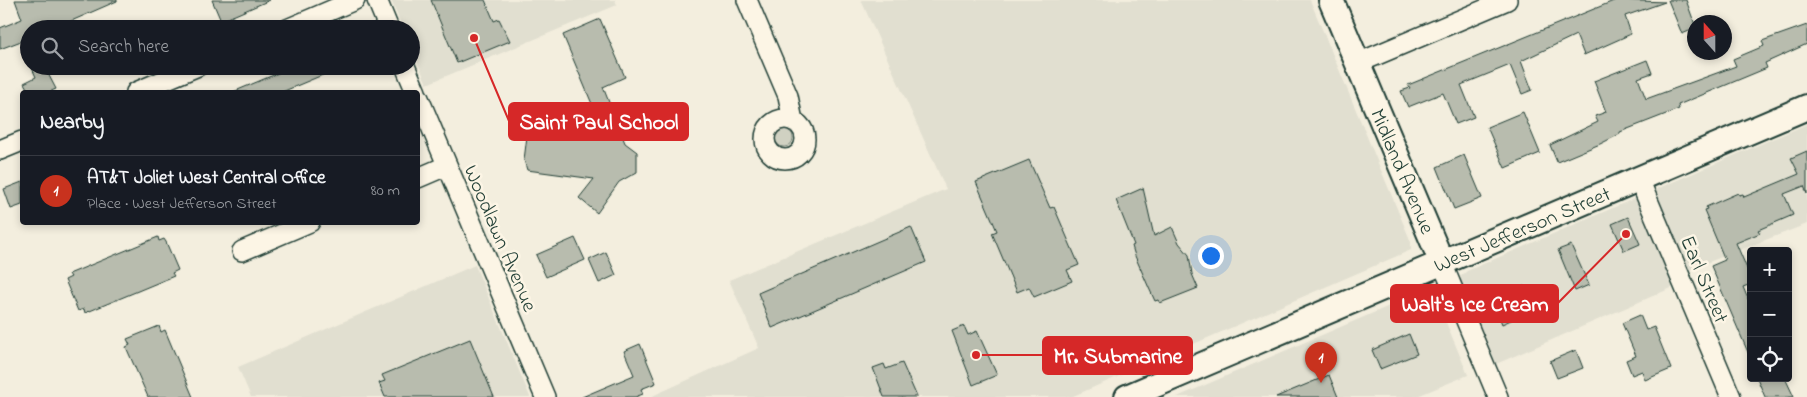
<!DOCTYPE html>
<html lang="en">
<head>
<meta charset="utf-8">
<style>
	:root { --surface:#171b24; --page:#20242c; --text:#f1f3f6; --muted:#9ea1a6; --line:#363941; --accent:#c8321e }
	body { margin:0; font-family:"Indie Flower",sans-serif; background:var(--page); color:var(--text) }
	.controls { position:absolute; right:15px; bottom:15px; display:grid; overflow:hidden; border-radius:5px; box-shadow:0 2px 8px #0003 }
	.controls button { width:45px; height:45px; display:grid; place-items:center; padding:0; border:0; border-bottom:1px solid var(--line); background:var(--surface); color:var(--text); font:25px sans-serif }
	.compass { position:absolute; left:1687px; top:15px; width:45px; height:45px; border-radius:50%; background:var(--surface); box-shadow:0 2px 8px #0003; rotate:339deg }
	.you { position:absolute; left:1210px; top:255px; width:18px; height:18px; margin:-12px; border:4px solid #fff; border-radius:50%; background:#1a73e8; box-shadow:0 0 0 8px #1a73e833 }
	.badge { display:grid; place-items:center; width:32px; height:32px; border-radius:50%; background:var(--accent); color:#fff; font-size:16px; font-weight:700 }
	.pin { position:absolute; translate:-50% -41px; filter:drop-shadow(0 1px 2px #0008) }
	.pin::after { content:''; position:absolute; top:26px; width:18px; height:15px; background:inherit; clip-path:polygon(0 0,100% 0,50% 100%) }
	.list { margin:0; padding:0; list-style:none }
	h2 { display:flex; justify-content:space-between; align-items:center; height:65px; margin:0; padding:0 20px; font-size:21px }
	h2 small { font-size:16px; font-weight:400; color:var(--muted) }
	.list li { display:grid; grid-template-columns:32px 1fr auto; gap:15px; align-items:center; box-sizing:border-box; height:70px; padding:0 20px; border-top:1px solid var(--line) }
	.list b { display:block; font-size:19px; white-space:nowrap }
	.list p { margin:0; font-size:16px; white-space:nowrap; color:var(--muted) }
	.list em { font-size:16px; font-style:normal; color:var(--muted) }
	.icon { flex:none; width:28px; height:28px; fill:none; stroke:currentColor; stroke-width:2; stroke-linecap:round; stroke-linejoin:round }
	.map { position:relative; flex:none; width:1807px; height:397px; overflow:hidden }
	.search { position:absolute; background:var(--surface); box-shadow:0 2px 8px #0003; left:20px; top:20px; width:400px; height:55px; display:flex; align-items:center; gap:12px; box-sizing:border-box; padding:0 18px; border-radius:28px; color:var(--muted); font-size:19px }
	.panel { position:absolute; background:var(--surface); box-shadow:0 2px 8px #0003; left:20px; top:90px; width:400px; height:135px; border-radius:5px }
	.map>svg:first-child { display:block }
	.built { fill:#e1dfd0 }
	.green { fill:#d0d1c2; stroke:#78877b }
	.building { fill:#b8bcae; stroke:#1f3d34 }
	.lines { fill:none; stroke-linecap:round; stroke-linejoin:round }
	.minor-casing { stroke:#1f3d34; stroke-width:22 }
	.major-casing { stroke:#1f3d34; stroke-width:28 }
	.minor { stroke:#fcf5e5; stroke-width:19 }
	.major { stroke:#fcf5e5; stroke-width:24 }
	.labels { text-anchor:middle; stroke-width:5; stroke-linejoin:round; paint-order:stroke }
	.street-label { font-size:21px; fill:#1f3d34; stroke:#fcf5e5 }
	.leader { fill:none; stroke:#d62828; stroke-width:2 }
	.callout-dot { fill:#d62828; stroke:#fcf5e5; stroke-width:2 }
	.callout { fill:#d62828; stroke:#d62828; stroke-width:2 }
	.callout-label { font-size:22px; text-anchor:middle; font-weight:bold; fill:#fff }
</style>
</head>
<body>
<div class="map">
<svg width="1807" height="397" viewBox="0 0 1807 397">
	<rect width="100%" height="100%" fill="#f3eede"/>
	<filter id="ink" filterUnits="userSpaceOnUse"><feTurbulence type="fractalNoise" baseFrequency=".02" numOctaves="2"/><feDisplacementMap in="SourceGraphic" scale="10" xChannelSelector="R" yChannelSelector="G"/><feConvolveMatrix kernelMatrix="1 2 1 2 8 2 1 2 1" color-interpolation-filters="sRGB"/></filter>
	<g filter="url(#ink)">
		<path class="built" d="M391,0H615L617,5L427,84L411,47V29H403Z
			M861,0H1310L1411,242V250L1071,397H650L759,348L729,280L946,189Z
			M1807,124V224L1688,270L1692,279L1496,364L1460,283L1461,276L1467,271Z
			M475,265L530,397H251L238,367Z
			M1422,292H1430L1435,296L1468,375L1415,397H1177Z"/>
		<path class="green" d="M775 138a9 9 0 1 1 18 0a9 9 0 1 1-18 0Z"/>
		<path class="building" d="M15,0H117V1L53,29H29V38L0,49V28L22,19Z
			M212,0H270L221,21Z
			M431,0H485L494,21L499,19L510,41L457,63Z
			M1616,0L1665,2L1625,16L1631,34L1584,55L1576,35L1521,61L1532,90L1522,94L1510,65L1461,85L1474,117L1456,124L1443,93L1408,107L1401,91L1410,88L1408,85Z
			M1668,0H1686L1694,22V29L1682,34Z
			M600,19L625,77L603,87L625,143L637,152V172L619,182L597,213L579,198L594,179L527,170L524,160L527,136L532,131L597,138L589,113L595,111L563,35Z
			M1807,25V44L1765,63L1767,68L1678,105L1679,109L1620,132V134L1600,144L1557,162L1550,145L1598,122L1595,116L1606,112L1594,81L1647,60L1652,73L1638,78L1646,99L1736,66L1733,59L1764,46L1762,41Z
			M31,66H44L56,89L49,92H29L24,83L36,77Z
			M295,66H344L282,92H233Z
			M1523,112L1540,153L1505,168L1487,127Z
			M1807,151V194L1804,186L1784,194L1793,215L1758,230L1760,233L1736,243L1751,278V284L1743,287L1751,306L1750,357L1711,266L1725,260L1704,210L1707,209L1706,207L1738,193L1739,195L1743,194L1744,197L1799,174L1791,158Z
			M1464,155L1482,198L1454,209L1437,167Z
			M1029,160L1050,208L1054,207L1079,265L1067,270L1072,281L1034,297L1029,287L1017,292L992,233L997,231L976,182Z
			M22,182V205L11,209L4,189Z
			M1143,188L1154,236L1172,227L1179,243L1189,255L1192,274L1198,288L1160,303L1158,300L1155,301L1149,288L1135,256L1132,246L1134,245L1116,200Z
			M1628,217L1640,244L1624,251L1612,224Z
			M911,227L926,262L772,328L758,293Z
			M158,237L159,241L164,239L166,242L178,270L172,273L174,276L85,313L84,309L78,311L65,280L71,277L69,274Z
			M575,238L585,260L546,277L536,255Z
			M1571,245L1589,285L1575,291L1558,250Z
			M606,252L616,275L599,283L589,260Z
			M1524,286L1530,299L1524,302L1529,312L1502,324L1492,299Z
			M1640,315L1646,330L1654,327L1671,369L1645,380L1642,371L1632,375L1626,360L1636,356L1622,323Z
			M159,326L161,332L165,330L193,397H148L126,347L130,345L127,339Z
			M964,326L968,335L977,331L997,375L973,385L952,331Z
			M1409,334L1417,354L1380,369L1372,350Z
			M470,339L494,397H385L379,383L385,381L382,375Z
			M640,344L656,383L641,389L643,394L635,397H582L634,375L624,351Z
			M1576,350L1583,368L1557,378L1550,361Z
			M902,363L917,397H884L873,368L884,364L886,369Z
			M1329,375L1338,397H1276Z
			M1757,378H1785L1794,397H1765Z"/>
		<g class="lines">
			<defs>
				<path id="minor" d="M377,0L389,29
					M747,0L788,96L793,121
					M287,29L355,0
					M1358,63L1507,0
					M405,66L416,92
					M136,92L198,66
					M418,96L545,397
					M765 139a20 20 0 1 1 40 0a20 20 0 1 1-40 0Z
					M0,150L22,141
					M418,178L446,166
					M1639,179L1731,397
					M242,251L310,222
					M1442,263L1498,397"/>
				<path id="major" d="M1331,0L1442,263
					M1127,397L1807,107"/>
			</defs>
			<use href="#minor" class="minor-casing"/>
			<use href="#major" class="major-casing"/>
			<use href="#minor" class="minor"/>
			<use href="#major" class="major"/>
		</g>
	</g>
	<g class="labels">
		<g class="street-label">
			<text transform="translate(1403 171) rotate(67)" y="7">Midland Avenue</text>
			<text transform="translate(1522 229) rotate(-23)" y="7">West Jefferson Street</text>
			<text transform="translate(501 238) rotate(67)" y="7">Woodlawn Avenue</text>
			<text transform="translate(1705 279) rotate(67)" y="7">Earl Street</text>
		</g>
	</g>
	<path class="leader" d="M474 38L509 121M1626 234L1558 303M976 355L1043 355"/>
	<g class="callout-dot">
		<circle cx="474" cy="38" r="5"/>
		<circle cx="1626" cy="234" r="5"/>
		<circle cx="976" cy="355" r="5"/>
	</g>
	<g class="callout">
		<rect x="509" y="103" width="179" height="37" rx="5"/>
		<rect x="1391" y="285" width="167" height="37" rx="5"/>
		<rect x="1043" y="337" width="149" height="37" rx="5"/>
	</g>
	<g class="callout-label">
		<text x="599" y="129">Saint Paul School</text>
		<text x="1475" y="311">Walt's Ice Cream</text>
		<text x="1118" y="363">Mr. Submarine</text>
	</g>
</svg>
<div class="controls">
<button>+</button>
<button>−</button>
<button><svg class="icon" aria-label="locate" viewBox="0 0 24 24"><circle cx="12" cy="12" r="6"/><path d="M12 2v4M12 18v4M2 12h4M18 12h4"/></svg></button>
</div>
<svg class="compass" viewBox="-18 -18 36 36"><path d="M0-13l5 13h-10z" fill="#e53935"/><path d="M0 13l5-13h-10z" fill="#9ea1a6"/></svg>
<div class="you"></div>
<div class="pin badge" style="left:1321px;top:383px">1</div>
<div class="search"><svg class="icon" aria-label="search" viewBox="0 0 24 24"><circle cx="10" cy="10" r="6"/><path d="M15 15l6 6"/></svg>Search here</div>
<section class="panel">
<h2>Nearby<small></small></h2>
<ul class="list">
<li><span class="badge">1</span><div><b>AT&amp;T Joliet West Central Office</b><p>Place · West Jefferson Street</p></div><em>80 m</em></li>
</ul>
</section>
</div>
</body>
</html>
